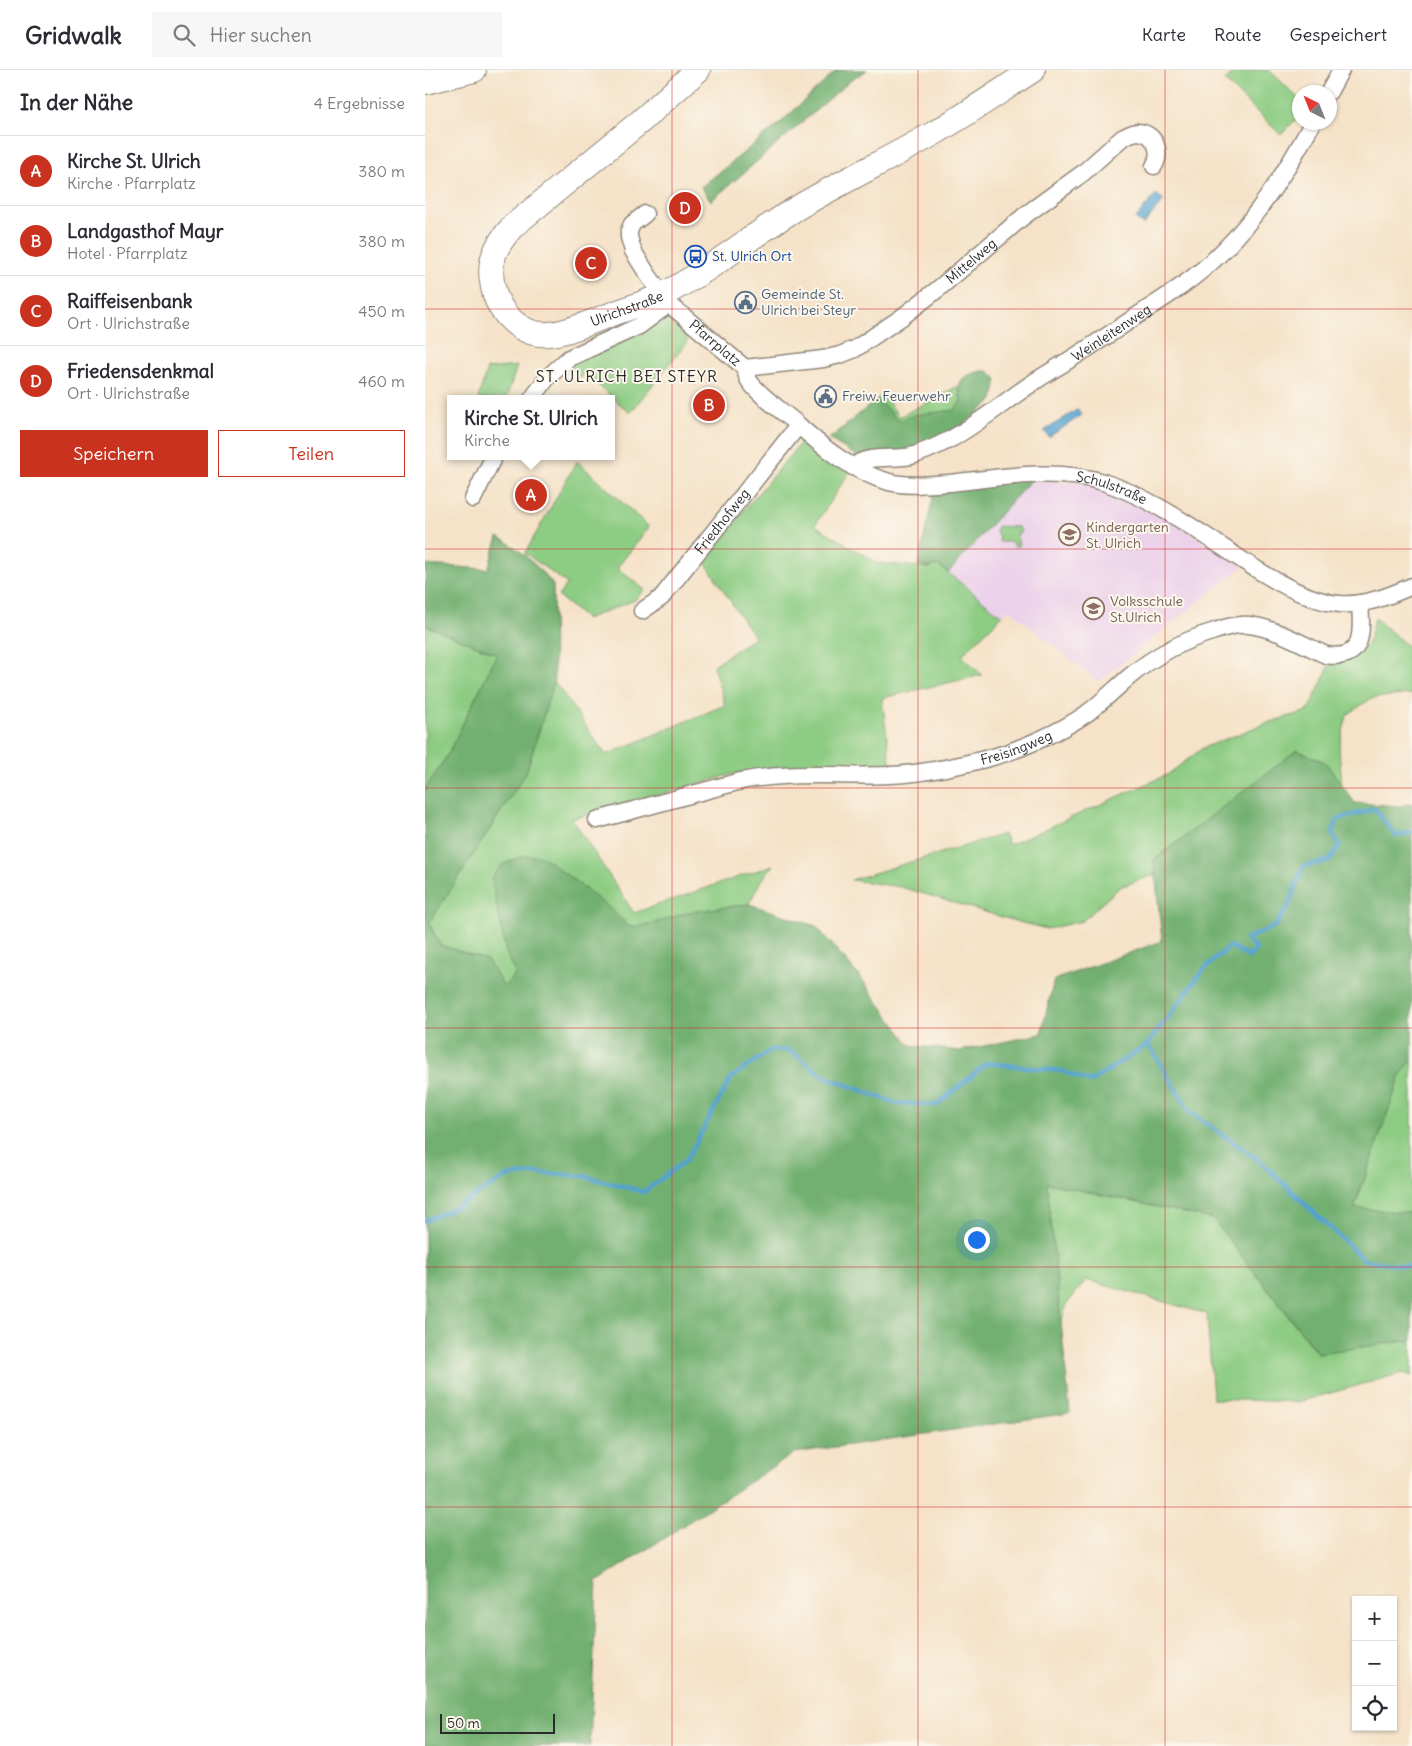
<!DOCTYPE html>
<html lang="de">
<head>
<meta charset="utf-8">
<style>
	:root { --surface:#fff; --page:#f7f7f7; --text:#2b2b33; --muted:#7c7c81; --line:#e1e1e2; --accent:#c8321e }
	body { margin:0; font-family:Delius,sans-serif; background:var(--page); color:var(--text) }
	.controls { position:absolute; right:15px; bottom:15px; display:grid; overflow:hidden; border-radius:0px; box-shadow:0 1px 4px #0004 }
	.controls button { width:45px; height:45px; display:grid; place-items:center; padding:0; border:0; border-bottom:1px solid var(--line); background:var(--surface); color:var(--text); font:25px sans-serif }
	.compass { position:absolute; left:867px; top:15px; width:45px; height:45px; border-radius:50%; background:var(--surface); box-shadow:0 1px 4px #0004; rotate:317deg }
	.scale { position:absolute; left:15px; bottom:12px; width:115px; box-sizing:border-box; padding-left:5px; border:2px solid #2b2b2b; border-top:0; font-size:14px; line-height:18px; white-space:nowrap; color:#2b2b2b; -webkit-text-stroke:4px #fbf7ec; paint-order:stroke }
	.you { position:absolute; left:551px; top:1169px; width:18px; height:18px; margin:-12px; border:4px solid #fff; border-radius:50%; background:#1a73e8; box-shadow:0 0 0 8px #1a73e833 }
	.badge { display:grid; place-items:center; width:32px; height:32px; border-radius:50%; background:var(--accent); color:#fff; font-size:16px; font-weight:700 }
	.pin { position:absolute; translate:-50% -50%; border:2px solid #fff; box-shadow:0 1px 5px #0006 }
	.popup { position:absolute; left:22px; top:325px; width:168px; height:65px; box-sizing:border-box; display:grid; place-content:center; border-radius:0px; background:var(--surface); filter:drop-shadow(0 1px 4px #0005); font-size:16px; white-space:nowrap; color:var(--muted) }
	.popup b { font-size:19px; color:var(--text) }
	.popup::after { content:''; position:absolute; left:50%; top:100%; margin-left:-10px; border:10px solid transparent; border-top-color:var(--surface) }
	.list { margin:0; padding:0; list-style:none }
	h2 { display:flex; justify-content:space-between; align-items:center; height:65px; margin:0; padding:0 20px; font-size:21px }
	h2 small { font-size:16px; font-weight:400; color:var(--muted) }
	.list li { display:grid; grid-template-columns:32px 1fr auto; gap:15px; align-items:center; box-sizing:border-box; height:70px; padding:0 20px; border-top:1px solid var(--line) }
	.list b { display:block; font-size:19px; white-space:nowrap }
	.list p { margin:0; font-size:16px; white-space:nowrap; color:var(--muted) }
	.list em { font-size:16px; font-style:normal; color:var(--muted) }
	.actions { display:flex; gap:10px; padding:15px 20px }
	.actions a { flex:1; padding:11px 0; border:1px solid var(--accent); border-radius:0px; text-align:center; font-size:18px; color:var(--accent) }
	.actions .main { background:var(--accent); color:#fff }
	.icon { flex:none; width:28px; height:28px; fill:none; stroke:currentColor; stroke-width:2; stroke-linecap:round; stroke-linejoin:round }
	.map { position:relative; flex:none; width:987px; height:1676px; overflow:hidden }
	header { display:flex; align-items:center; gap:30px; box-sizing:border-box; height:70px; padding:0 25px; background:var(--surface); border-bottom:1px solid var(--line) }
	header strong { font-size:24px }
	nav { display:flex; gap:28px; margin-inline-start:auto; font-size:18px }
	.search { width:350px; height:45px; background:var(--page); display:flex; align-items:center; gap:12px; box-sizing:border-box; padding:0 18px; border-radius:0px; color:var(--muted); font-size:19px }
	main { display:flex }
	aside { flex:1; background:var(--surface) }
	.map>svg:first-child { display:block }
	.built { fill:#ecd1ea }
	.green { fill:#8dcc83; stroke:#5c7c57 }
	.forest { fill:#72b071; stroke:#4e6e4e }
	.water { fill:#55a2ce; stroke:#40667c }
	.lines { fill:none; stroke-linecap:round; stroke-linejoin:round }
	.stream { stroke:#55a2ce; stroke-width:4.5 }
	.street-casing { stroke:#90867a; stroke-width:19 }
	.secondary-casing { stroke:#90867a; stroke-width:26 }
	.street { stroke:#fff; stroke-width:16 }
	.secondary { stroke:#fff; stroke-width:24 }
	.grid { fill:none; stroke:#d62828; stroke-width:1; stroke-opacity:0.55 }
	.labels { text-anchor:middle; stroke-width:4; stroke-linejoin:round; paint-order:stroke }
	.transit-label { font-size:14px; fill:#164399; stroke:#fbf7ec; text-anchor:start }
	.street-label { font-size:14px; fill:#2b2b2b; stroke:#fbf7ec }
	.service-label { font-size:14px; fill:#4e5e75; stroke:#fbf7ec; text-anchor:start }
	.education-label { font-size:14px; fill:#785e54; stroke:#fbf7ec; text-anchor:start }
	.quarter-label { font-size:16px; letter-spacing:1px; fill:#2b2b2b; stroke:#fbf7ec }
</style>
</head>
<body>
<header>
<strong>Gridwalk</strong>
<div class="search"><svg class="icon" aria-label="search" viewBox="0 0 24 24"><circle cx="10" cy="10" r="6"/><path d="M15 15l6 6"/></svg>Hier suchen</div>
<nav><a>Karte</a><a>Route</a><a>Gespeichert</a></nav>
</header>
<main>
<aside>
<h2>In der Nähe<small>4 Ergebnisse</small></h2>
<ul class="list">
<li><span class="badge">A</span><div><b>Kirche St. Ulrich</b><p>Kirche · Pfarrplatz</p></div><em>380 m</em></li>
<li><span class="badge">B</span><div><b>Landgasthof Mayr</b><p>Hotel · Pfarrplatz</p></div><em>380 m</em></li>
<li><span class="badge">C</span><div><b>Raiffeisenbank</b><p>Ort · Ulrichstraße</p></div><em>450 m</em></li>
<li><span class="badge">D</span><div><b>Friedensdenkmal</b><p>Ort · Ulrichstraße</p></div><em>460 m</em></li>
</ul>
<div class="actions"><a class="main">Speichern</a><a>Teilen</a></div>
</aside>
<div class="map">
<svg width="987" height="1676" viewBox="0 0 987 1676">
	<rect width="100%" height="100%" fill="#fbf7ec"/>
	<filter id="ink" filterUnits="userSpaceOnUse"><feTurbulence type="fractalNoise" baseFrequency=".02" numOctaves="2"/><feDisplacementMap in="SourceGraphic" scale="10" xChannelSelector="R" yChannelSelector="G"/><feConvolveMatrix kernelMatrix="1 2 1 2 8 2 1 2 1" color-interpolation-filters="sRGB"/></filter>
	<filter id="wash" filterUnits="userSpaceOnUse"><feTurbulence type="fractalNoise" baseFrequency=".0096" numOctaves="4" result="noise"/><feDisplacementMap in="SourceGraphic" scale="20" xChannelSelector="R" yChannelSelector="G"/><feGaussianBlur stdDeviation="1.12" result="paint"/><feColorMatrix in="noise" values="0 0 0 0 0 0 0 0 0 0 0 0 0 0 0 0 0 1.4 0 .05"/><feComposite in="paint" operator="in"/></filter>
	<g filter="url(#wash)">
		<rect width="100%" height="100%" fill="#f5e2c8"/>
		<path class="built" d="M606,410L657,413L724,435L818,497L673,612L584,539L577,546L523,503Z"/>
		<path class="green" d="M811,0H844L874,29V46L856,65L800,11Z
			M239,245L261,265L262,272L205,343L158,302L156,308L143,296Z
			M92,296L81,329H53L62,299Z
			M533,316L536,331L530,340L490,345L474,351C465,343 461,335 450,331L458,324L474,347Z
			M378,370L398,385L425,401L390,455L452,493L504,498L513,495L577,546L537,585L557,605L457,628L466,698L363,696L308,704L147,749L209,843L348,795L334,814L324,834L264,842L223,855L204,857L181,835L81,882L91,903L79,917L62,890L15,875L4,853L101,703L129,611L181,685L300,635L288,596L329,567L278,489Z
			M152,391L224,457L192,498L220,520L210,530L161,549L133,526L142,514L100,483Z
			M572,456L593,457L596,462L592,465L594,476H589L588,472H574V467L571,462Z
			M950,548L987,580V624L947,628L922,645L914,678L917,716L900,692L729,790L731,804L695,817L657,851L622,859L590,851L476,817L426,810L579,764L584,775L742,705L778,678L841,653L883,641L906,592C941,583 941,584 950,548Z
			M0,555L72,584L22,686L2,716L0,724Z
			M987,990V1143L929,1139L976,1004Z
			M622,1113L788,1149L892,1283L987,1270V1306L978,1303L873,1332L788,1329L782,1244L661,1210L642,1234L636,1253Z"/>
		<path class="forest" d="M410,0H442L425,11L286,131L276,117L354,54L411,1Z
			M556,301H563L572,309L568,330L543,351L505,376L439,386L430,385L404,369L450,331C461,335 465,343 474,351L490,345L530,340L536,331C532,309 535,307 556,301Z
			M606,410L523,503L513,495L504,498L493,495L510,418Z
			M73,467C89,473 118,501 128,515L129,611L101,703L4,853L15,875L62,890L79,917L91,903L81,882L66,808L77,795L97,786H117L181,835L205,857L223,855L264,842L324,834L391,856L435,907L485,975L535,981L616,964L629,910L737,871L729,790L872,680L900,692L930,733L975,736L987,733V990L976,1004L929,1138L987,1143V1270L893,1283L788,1149L622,1113L645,1343L369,1383L172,1512L165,1676H0V724L2,716L22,686L72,584L0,555V495L63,499Z"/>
		<path class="water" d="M731,124L739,130L718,155L710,149Z
			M653,339L657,345L624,367L619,361Z"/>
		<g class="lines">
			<path class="stream" d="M723,974L765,1042L835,1091L939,1190L987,1197
				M0,1151L31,1137L83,1106L113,1103L159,1106L219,1122L262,1089L306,1008L346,980H364L398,1006L470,1033L512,1035L562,993L637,1001L665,1012L723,974L779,899L805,876L824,887L831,879L821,869L850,856L864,835L878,796L904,791L915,775L907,764L913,749L950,739L971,766L987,762"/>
		</g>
	</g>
	<g filter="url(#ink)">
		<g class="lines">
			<defs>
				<g id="street">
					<path d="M904,22L916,0"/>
					<path id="s1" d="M220,144L207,154L204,161V167L208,181L223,205L244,234L320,298C321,301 321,305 323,309C330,322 358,342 370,352C397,377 428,402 464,412C483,417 505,414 524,413C574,408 629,397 678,412C715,424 749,445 781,466C818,490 870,530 915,534C939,536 964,526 987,516"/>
					<path id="s2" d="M320,298L398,289L415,285L430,279L477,247L513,219L599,146L658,103L697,68C702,66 707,62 713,62C731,63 737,83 729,96"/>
					<path d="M107,329L122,308L144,288L214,256L244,234"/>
					<path id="s3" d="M428,397C440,384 469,390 486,386C500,382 512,376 524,370C556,352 584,328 615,308C648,288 681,267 713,245C743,226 772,207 797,182C835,144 863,98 888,52"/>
					<path d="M48,429L69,386"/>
					<path id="s4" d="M217,541L236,528L373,356"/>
					<path id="s5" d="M172,750L316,711C365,701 414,707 464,705C496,704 533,696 564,688C595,680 635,662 661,644C676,633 690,619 704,607C729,586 759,570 790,561C801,557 812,554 824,555C850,558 877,574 901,585C940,591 937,561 935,533"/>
				</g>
				<g id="secondary">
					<path id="s6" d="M273,0L216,51L88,156C71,175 62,191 68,217C73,243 96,266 123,264C142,263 160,254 177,248C197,240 218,234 237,225C287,200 329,163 377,135C419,111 463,89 506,65C541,45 574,22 608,0"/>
					<path d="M0,12L49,0"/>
				</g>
			</defs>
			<use href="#street" class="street-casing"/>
			<use href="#secondary" class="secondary-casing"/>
			<use href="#street" class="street"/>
			<use href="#secondary" class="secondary"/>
		</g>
	</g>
	<path class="grid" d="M247,0V1676M493,0V1676M740,0V1676M0,239H987M0,479H987M0,718H987M0,958H987M0,1197H987M0,1437H987"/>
	<defs>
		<symbol id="bus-ring" viewBox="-11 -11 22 22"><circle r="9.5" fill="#fbf7ec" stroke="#1a4fb4" stroke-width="1.5"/><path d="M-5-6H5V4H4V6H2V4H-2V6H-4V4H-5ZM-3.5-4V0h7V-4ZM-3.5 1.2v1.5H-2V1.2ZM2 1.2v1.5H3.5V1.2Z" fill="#1a4fb4"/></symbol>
		<symbol id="civic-ring" viewBox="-11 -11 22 22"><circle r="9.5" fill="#fbf7ec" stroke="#5c6f8a" stroke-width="1.5"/><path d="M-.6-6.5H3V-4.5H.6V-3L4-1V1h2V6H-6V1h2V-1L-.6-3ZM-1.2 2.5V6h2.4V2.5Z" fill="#5c6f8a"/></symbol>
		<symbol id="school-ring" viewBox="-11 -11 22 22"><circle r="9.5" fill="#fbf7ec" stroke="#8d6e63" stroke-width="1.5"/><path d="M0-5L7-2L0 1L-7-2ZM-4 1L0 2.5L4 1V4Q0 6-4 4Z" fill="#8d6e63"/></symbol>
	</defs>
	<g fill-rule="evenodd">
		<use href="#bus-ring" x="258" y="174" width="25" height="25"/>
		<use href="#civic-ring" x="308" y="220" width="25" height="25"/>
		<use href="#civic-ring" x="388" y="314" width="25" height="25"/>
		<use href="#school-ring" x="632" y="452" width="25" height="25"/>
		<use href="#school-ring" x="656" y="526" width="25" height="25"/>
	</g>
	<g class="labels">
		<g class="transit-label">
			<text x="287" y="191">St. Ulrich Ort</text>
		</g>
		<g class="street-label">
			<text dy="5" stroke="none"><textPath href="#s2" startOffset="258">Mittelweg</textPath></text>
			<text dy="5" stroke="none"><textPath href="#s6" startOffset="471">Ulrichstraße</textPath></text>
			<text dy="5" stroke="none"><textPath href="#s3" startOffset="296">Weinleitenweg</textPath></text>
			<text dy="5" stroke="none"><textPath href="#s1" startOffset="169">Pfarrplatz</textPath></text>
			<text dy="5" stroke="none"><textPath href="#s1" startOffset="621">Schulstraße</textPath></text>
			<text dy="5" stroke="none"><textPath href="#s4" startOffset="121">Friedhofweg</textPath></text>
			<text dy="5" stroke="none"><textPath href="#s5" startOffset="428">Freisingweg</textPath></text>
		</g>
		<g class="service-label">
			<text x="336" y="229">Gemeinde St.<tspan x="336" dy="16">Ulrich bei Steyr</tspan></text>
			<text x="417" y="331">Freiw. Feuerwehr</text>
		</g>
		<g class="education-label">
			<text x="661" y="462">Kindergarten<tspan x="661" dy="16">St. Ulrich</tspan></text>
			<text x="685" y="536">Volksschule<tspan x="685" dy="16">St.Ulrich</tspan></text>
		</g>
		<g class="quarter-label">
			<text x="202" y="312">ST. ULRICH BEI STEYR</text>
		</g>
	</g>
</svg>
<div class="controls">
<button>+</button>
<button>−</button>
<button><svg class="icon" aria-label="locate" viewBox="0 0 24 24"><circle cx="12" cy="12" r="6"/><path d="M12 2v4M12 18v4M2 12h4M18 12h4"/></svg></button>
</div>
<svg class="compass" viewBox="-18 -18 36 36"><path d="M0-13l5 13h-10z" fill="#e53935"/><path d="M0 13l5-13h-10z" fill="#7c7c81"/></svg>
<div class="scale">50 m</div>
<div class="you"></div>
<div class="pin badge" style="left:106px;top:425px">A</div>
<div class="popup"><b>Kirche St. Ulrich</b>Kirche</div>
<div class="pin badge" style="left:284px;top:335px">B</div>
<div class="pin badge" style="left:166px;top:193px">C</div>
<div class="pin badge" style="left:260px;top:138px">D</div>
</div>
</main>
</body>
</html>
